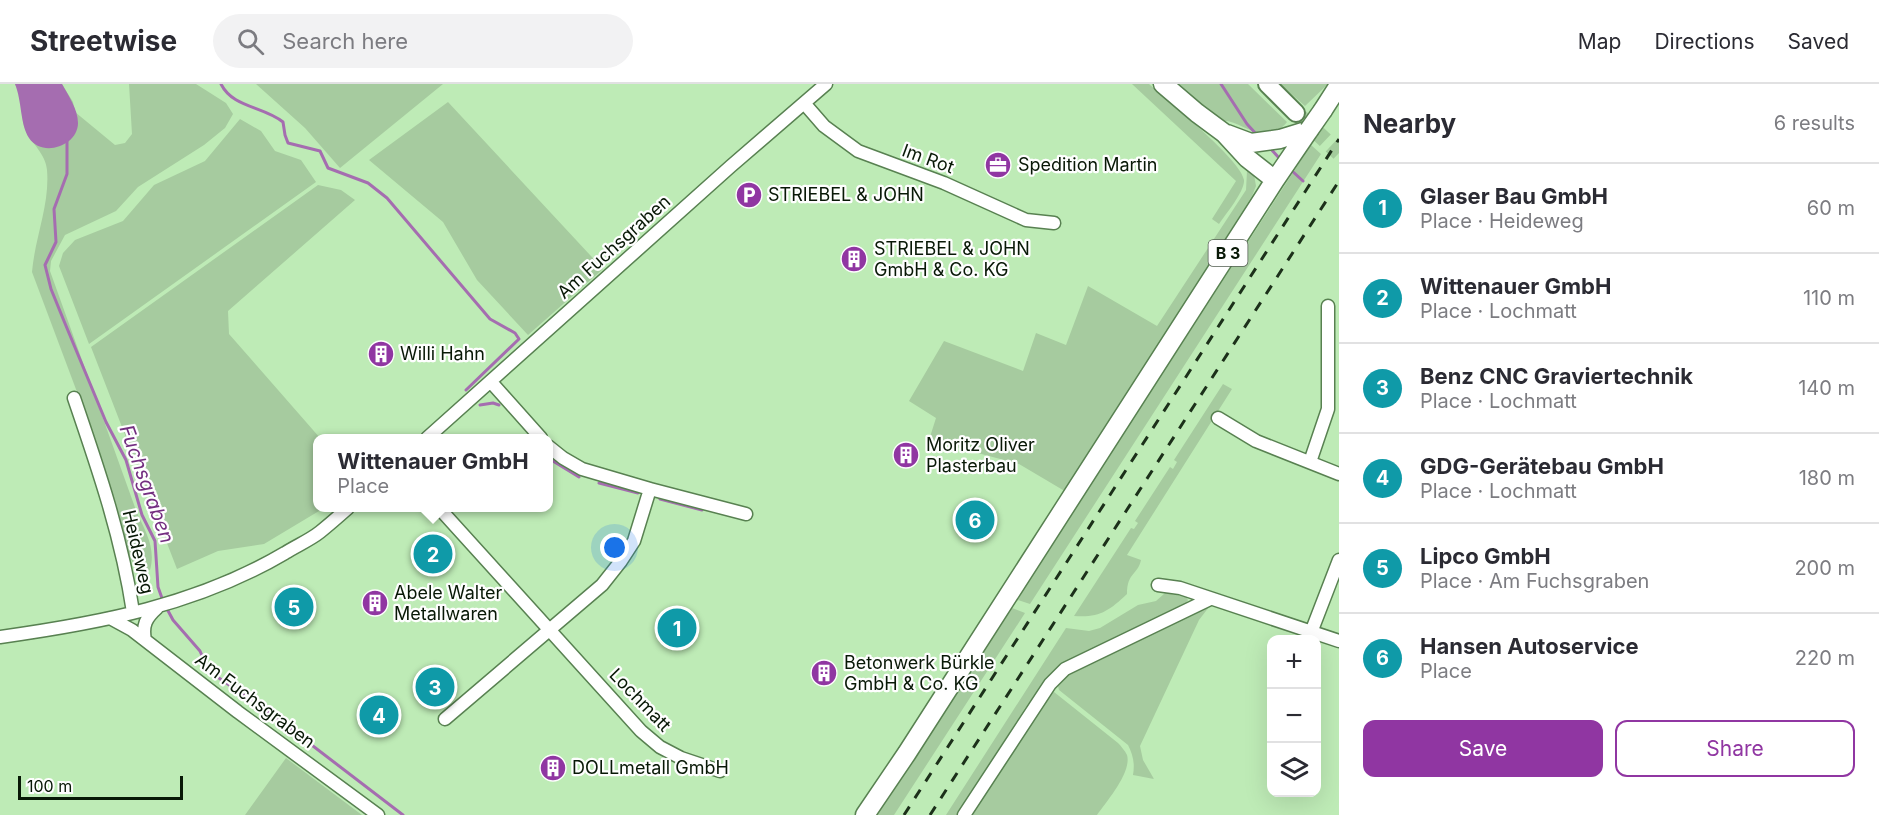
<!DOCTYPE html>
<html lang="en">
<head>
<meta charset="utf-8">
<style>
	:root { --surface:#fff; --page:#f2f2f3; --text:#2b2b33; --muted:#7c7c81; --line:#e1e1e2; --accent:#9036a2 }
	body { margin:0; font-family:Inter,sans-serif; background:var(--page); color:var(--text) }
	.controls { position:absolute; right:18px; bottom:18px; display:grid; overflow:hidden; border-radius:12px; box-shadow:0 6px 24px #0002 }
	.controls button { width:54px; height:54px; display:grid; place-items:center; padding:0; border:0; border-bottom:2px solid var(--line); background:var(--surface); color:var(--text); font:30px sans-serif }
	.scale { position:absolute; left:18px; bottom:15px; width:165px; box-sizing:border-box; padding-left:6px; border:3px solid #081806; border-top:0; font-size:16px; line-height:21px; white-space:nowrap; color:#081806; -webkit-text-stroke:4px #fefefe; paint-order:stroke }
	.you { position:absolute; left:615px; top:464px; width:21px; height:21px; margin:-15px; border:4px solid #fff; border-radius:50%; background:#1a73e8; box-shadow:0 0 0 9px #1a73e833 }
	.badge { display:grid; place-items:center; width:39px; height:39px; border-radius:50%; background:var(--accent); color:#fff; font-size:20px; font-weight:700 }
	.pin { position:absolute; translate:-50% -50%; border:3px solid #fff; box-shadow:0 2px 6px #0006 }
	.popup { position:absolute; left:313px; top:350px; width:240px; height:78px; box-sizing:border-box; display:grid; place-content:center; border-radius:12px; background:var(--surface); filter:drop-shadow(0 2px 4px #0005); font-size:20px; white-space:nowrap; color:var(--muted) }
	.popup b { font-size:22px; color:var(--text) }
	.popup::after { content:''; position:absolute; left:50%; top:100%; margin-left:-12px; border:12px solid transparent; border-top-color:var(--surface) }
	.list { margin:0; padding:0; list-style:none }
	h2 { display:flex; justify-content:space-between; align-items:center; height:78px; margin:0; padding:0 24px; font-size:26px }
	h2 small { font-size:20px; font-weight:400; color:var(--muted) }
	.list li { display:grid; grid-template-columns:39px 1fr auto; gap:18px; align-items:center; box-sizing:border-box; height:90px; padding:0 24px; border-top:2px solid var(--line) }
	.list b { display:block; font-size:22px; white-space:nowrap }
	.list p { margin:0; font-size:20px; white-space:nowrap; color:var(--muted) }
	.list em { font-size:20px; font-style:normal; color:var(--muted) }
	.actions { display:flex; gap:12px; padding:18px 24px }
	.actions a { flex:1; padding:14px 0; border:2px solid var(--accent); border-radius:12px; text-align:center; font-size:21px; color:var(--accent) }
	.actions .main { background:var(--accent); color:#fff }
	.icon { flex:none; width:33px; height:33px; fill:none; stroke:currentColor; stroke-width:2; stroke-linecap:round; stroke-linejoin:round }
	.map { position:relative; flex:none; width:1339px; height:731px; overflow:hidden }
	header { display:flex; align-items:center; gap:36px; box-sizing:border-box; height:84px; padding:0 30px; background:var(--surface); border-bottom:2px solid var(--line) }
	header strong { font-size:28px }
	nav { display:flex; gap:33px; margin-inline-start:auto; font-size:21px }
	.search { width:420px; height:54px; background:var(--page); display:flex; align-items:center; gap:15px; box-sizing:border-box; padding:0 21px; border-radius:33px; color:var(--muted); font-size:22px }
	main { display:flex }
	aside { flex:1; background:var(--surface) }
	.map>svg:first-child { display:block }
	.green { fill:#a6cb9f }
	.water { fill:#a56db0 }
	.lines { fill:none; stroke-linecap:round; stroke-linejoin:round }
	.stream { stroke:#a56db0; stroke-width:3 }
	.secondary-tunnel { stroke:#a3cb9c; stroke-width:16; stroke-dasharray:16 8; stroke-linecap:butt }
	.street-casing { stroke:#588151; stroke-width:15 }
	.secondary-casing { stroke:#588151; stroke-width:20 }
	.primary-casing { stroke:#588151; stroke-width:21 }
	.street { stroke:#fff; stroke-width:12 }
	.secondary { stroke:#fff; stroke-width:16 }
	.primary { stroke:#fff; stroke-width:18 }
	.rail { stroke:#1c301a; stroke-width:3; stroke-dasharray:10 10; stroke-linecap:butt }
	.primary-bridge-casing { stroke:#588151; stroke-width:21; stroke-linecap:butt }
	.primary-bridge { stroke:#fff; stroke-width:18 }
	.labels { text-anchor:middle; stroke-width:4.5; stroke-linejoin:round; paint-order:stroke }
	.shield { fill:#fefefe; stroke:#525d50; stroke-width:1.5 }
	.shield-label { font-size:16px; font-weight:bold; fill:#081806 }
	.street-label { font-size:18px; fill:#081806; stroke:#fefefe }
	.poi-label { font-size:18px; fill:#081806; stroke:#fefefe; text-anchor:start }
	.water-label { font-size:20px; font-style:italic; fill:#732e80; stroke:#fefefe }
</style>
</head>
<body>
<header>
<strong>Streetwise</strong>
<div class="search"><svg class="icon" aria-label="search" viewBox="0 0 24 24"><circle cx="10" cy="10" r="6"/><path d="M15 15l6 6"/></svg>Search here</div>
<nav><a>Map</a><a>Directions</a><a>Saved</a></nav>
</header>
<main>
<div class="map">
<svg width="1339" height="731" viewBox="0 0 1339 731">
	<rect width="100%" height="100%" fill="#beebb6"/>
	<path class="green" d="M15,0H62L73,18L75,28L115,61L125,59L132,50L129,0H196L226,19L233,30L225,44L204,61L138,103L116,127L65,151L51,177L50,187L137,429C146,448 156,465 150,486L138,485L129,473L123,447L86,332L32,188C35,153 50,120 47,86C46,70 31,59 25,45C21,35 23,24 20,13C19,9 17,4 15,0Z
		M256,0H443L340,84L305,44Z
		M1132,0H1149C1166,15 1242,77 1244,96C1245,107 1226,130 1219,140L1212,135L1236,97Z
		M1172,0H1248L1287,38C1264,66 1240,34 1221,37Z
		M1280,0H1328L1305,22Z
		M448,18L603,185L528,251L477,196L443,138L369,76Z
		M240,35L261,47L275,67L301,76L316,98L89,260L59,182L63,169L75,156L123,137L154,101L205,77Z
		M1203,43L1253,85L1256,102L1252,112L1190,211L1165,255L1068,409L1019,380L929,356L936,334L909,317L944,257L1023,287L1036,249L1066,261L1088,202L1157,242L1246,106L1247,87Z
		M1311,61L1321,70L1030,520L1018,516L1030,493Z
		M318,101L341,106L355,116L228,227L229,250L320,354H318V424H324L264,460L218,467L177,485L91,263Z
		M1223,300L1232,305L1127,471L1141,476C1138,491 1127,488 1127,510C1109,527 1099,534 1074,532L1131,444L1134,445L1138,439L1135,437L1170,383L1173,385L1177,378L1174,376Z
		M1165,509L1186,513L1188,516L1185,521L1052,588L1025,624L957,731H946L1066,544L1089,547L1100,544L1138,521L1156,517Z
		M1209,523L1199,536L1140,662L1143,676L1154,695L1133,691C1135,679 1133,671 1128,661L1059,606L1058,602L1068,591L1081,585Z
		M1012,524L1025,529L894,731H874Z
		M1049,604L1118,659C1121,662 1125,667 1127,671C1132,688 1107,717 1097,731H967Z
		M286,674L362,731H245Z"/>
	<path class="water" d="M15,0H62C68,11 78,25 78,39C78,62 42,74 29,54C20,40 22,17 15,0Z"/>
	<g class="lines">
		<path class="stream" d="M221,0C233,24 263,22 283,38L285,51L288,59L320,67L328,84L368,99L387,114L490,235L515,249L519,255L466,306
			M1221,0L1247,40L1257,51
			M67,56V90L54,125L56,158L45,181L51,205L64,237L106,338L126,376L142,431L155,457L158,503L163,517
			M1270,64L1280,75
			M1291,86L1303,97
			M480,321L493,319L499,321
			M548,374L579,393
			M599,399L638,409
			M660,415L702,426
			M166,523L173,536L200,567L206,581L213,590L266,626L403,731"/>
		<path class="secondary-tunnel" d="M1296,29L1339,69"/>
		<defs>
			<path id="street" d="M804,19L824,42L858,67L944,99L1026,136L1054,139
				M491,298L541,354
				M74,314C98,384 122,454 133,528
				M1218,334L1256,357L1339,390
				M427,354L731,82L826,0
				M548,362L563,374L582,385L650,405L746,430
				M1310,378L1328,325V222
				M439,424L641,647L660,663L681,674L720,687
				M1158,501L1180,504L1339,557
				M110,534L132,546L238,628L378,731
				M1312,546L1339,476
				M0,553C100,539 197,521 285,469C296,462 310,456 320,448C330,440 339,432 348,424
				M145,556C142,541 146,534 157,524
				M445,635L602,501L621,477L634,457L650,405
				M964,731L1050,600L1065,585L1210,515"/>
			<path id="secondary" d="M1267,0L1296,29"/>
			<path id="primary" d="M1163,0L1197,29L1224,49L1247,74L1275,96
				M1323,26L1339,1
				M1227,50L1251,59L1280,55L1309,46
				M865,731L907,669L1275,96L1309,46"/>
		</defs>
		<use href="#street" class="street-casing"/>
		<use href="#secondary" class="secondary-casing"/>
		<use href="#primary" class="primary-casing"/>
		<use href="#street" class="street"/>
		<use href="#secondary" class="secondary"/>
		<use href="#primary" class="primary"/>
		<path class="rail" d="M904,731L1339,55
			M930,731L1339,97"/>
		<defs>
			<path id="primary-bridge" d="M1309,46L1323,26"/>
		</defs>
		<use href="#primary-bridge" class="primary-bridge-casing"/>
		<use href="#primary-bridge" class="primary-bridge"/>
	</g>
	<defs>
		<symbol id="office-disc" viewBox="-11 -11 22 22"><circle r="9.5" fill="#9036a2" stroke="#fefefe"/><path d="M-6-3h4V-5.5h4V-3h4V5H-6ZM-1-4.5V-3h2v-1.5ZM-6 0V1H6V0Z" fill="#fff"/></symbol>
		<symbol id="parking-disc" viewBox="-11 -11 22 22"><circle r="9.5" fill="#9036a2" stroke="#fefefe"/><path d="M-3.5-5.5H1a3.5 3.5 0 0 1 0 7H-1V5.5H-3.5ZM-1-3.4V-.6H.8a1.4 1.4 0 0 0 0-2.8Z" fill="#fff"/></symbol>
		<symbol id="building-disc" viewBox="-11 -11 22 22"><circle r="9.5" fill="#9036a2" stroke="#fefefe"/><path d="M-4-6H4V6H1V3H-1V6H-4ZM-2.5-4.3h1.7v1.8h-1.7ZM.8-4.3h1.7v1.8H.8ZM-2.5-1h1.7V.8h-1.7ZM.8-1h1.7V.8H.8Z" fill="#fff"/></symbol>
	</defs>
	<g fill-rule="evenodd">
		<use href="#office-disc" x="983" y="66" width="30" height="30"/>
		<use href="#parking-disc" x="734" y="96" width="30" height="30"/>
		<use href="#building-disc" x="839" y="160" width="30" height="30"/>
		<use href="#building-disc" x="366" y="255" width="30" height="30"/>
		<use href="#building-disc" x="891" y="356" width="30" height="30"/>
		<use href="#building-disc" x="360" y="504" width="30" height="30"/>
		<use href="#building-disc" x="809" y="574" width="30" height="30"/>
		<use href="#building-disc" x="538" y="669" width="30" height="30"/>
	</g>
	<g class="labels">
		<rect class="shield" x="1208.5" y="156" width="39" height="26" rx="4.5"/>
		<g class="shield-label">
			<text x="1228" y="175">B 3</text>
		</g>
		<g class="street-label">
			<text transform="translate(928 75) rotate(20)" y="6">Im Rot</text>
			<text transform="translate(614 163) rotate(-42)" y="6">Am Fuchsgraben</text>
			<text transform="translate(138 468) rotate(77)" y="6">Heideweg</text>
			<text transform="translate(640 616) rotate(46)" y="6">Lochmatt</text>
			<text transform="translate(255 617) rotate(37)" y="6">Am Fuchsgraben</text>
		</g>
		<g class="poi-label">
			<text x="1018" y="87">Spedition Martin</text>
			<text x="768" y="117">STRIEBEL &amp; JOHN</text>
			<text x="874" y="171">STRIEBEL &amp; JOHN<tspan x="874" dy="21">GmbH &amp; Co. KG</tspan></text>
			<text x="400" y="276">Willi Hahn</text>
			<text x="926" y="367">Moritz Oliver<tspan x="926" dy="21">Plasterbau</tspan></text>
			<text x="394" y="515">Abele Walter<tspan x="394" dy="21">Metallwaren</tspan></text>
			<text x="844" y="585">Betonwerk Bürkle<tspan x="844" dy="21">GmbH &amp; Co. KG</tspan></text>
			<text x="572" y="690">DOLLmetall GmbH</text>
		</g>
		<g class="water-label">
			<text transform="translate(147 400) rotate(70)" y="7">Fuchsgraben</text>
		</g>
	</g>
</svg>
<div class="controls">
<button>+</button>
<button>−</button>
<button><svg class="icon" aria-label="layers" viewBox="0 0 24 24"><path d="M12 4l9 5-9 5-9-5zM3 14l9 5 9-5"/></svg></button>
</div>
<div class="scale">100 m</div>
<div class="you"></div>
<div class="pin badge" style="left:677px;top:544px;background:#0f9aa8">1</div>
<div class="pin badge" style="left:433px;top:470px;background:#0f9aa8">2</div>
<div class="popup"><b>Wittenauer GmbH</b>Place</div>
<div class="pin badge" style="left:435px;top:603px;background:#0f9aa8">3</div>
<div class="pin badge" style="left:379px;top:631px;background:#0f9aa8">4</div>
<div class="pin badge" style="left:294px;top:523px;background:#0f9aa8">5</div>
<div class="pin badge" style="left:975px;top:436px;background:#0f9aa8">6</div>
</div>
<aside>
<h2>Nearby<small>6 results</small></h2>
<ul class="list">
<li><span class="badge" style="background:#0f9aa8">1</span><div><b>Glaser Bau GmbH</b><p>Place · Heideweg</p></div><em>60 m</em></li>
<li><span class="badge" style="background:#0f9aa8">2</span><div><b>Wittenauer GmbH</b><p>Place · Lochmatt</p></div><em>110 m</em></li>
<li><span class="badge" style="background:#0f9aa8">3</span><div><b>Benz CNC Graviertechnik</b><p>Place · Lochmatt</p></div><em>140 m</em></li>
<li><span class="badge" style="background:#0f9aa8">4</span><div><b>GDG-Gerätebau GmbH</b><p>Place · Lochmatt</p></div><em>180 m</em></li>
<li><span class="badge" style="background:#0f9aa8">5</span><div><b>Lipco GmbH</b><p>Place · Am Fuchsgraben</p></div><em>200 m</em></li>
<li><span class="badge" style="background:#0f9aa8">6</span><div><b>Hansen Autoservice</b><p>Place</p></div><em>220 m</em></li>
</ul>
<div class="actions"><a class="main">Save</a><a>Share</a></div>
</aside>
</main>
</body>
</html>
